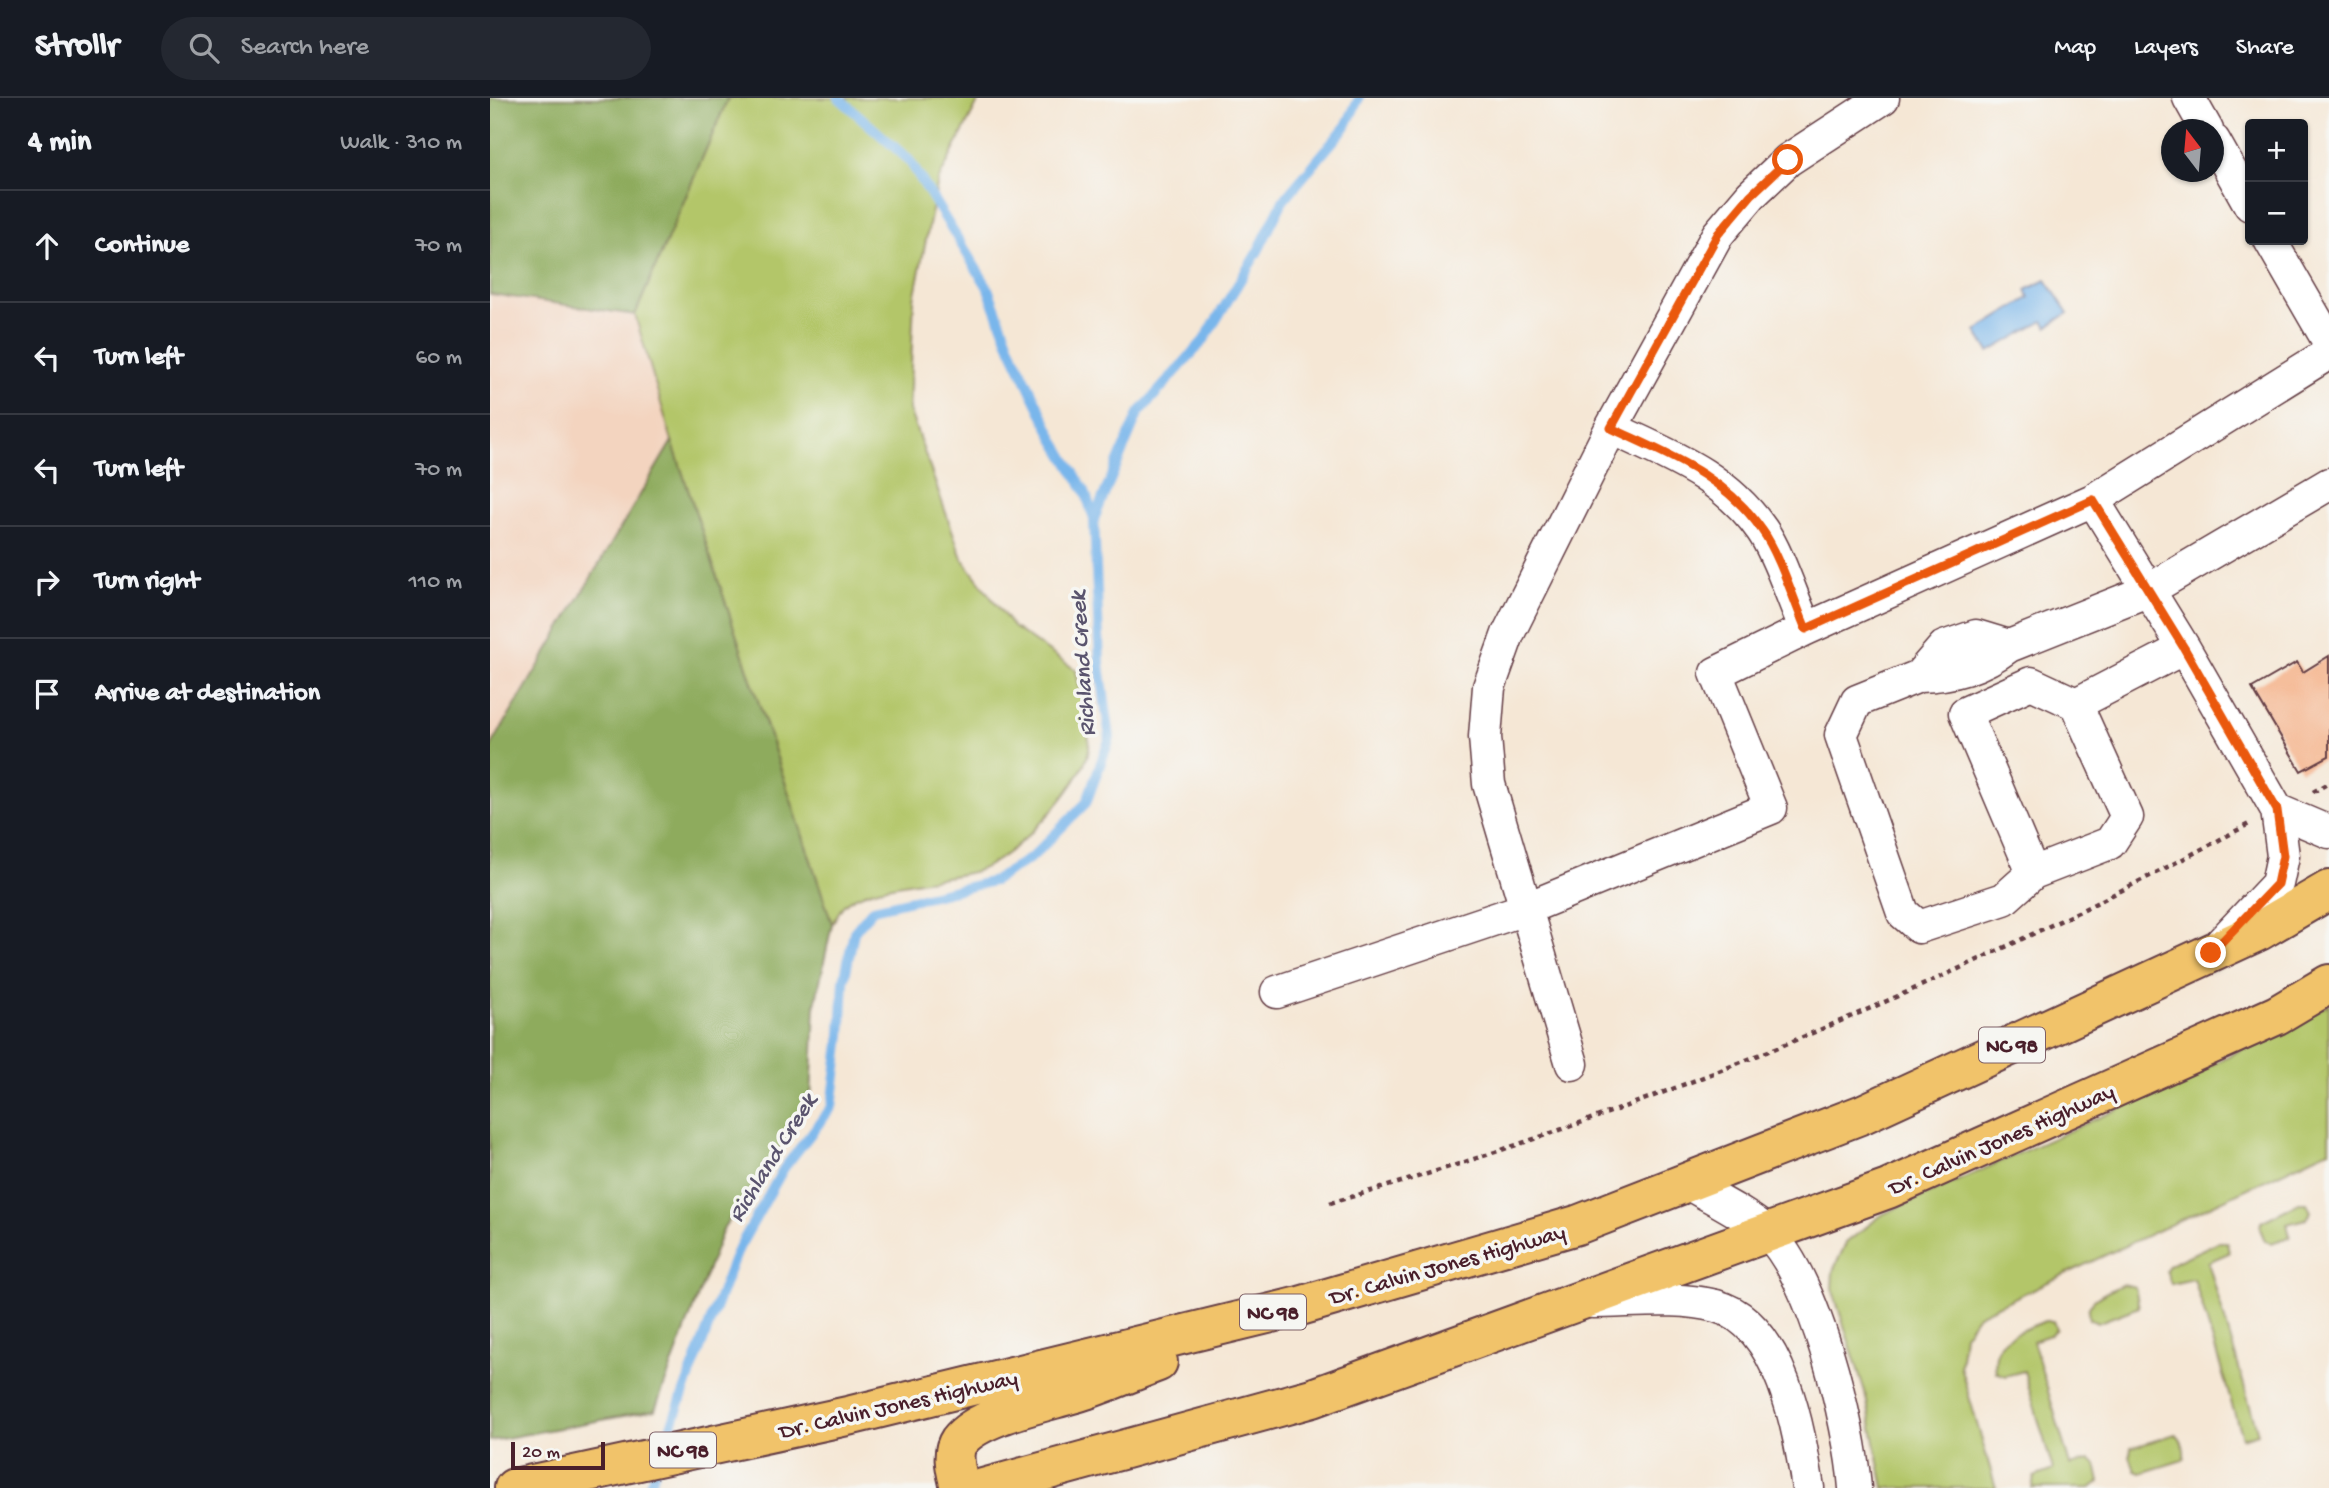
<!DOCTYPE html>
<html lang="en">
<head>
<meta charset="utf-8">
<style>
	:root { --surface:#171b24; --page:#242831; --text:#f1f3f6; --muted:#9ea1a6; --line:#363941 }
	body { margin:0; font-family:"Gochi Hand",sans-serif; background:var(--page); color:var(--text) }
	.controls { position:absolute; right:21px; top:21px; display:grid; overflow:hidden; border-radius:7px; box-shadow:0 2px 5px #0004 }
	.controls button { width:63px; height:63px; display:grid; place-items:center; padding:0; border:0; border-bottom:2px solid var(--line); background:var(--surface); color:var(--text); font:35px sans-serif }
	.compass { position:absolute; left:1671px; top:21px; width:63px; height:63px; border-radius:50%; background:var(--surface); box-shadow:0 2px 5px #0004; rotate:344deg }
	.scale { position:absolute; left:21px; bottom:18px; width:94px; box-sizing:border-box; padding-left:7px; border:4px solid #4a1f2b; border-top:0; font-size:19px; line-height:24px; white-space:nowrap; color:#4a1f2b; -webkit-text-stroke:5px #f6f6f2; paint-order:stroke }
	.stop { position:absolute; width:21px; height:21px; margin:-16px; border:5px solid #ea580c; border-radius:50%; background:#fff }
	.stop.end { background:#ea580c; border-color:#fff; box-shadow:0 2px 7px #0008 }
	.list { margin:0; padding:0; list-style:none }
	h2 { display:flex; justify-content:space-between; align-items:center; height:91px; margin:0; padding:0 28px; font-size:30px }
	h2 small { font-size:23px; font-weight:400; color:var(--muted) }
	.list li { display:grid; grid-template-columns:46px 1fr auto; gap:21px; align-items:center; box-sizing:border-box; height:112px; padding:0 28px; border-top:2px solid var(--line) }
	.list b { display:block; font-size:26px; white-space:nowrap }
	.list em { font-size:23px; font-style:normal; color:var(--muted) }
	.icon { flex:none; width:38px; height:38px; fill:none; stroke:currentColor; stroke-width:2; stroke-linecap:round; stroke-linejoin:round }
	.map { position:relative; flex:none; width:1839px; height:1390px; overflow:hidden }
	header { display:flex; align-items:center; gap:42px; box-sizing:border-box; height:98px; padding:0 35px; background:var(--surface); border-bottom:2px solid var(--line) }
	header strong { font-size:33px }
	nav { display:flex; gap:38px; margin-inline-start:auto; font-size:24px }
	.search { width:490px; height:63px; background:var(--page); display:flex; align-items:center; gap:18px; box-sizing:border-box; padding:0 24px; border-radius:38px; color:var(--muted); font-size:26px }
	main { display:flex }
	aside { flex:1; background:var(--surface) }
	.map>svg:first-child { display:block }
	.built { fill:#f3d4bf }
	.green { fill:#b3c669; stroke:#7e724a; stroke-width:2 }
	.forest { fill:#8eab5d; stroke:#6c6544; stroke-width:2 }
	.water { fill:#79b6eb; stroke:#626a8b; stroke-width:2 }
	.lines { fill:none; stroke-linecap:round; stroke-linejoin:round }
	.stream { stroke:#79b6eb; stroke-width:10 }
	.building { fill:#f5ad82 }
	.minor-casing { stroke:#643d44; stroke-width:35 }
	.highway-casing { stroke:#643d44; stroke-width:42 }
	.path { stroke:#643d44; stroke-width:4.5; stroke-dasharray:5 5; stroke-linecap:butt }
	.minor { stroke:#fff; stroke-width:32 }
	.highway { stroke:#f1c36a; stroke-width:38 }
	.route { stroke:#ea580c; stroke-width:9 }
	.labels { text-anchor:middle; stroke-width:7; stroke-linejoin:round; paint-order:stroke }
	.shield { fill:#f6f6f2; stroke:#7e6067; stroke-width:2 }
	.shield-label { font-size:21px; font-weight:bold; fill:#4a1f2b }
	.street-label { font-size:23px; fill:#4a1f2b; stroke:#f6f6f2 }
	.water-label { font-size:24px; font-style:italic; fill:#5a546e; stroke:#f6f6f2 }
</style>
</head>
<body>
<header>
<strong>Strollr</strong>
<div class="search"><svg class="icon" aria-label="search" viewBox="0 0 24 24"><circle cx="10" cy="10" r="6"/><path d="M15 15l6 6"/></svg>Search here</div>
<nav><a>Map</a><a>Layers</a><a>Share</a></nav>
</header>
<main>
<aside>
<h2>4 min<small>Walk · 310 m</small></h2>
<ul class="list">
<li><svg class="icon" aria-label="ahead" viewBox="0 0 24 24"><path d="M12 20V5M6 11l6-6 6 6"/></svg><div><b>Continue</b></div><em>70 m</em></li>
<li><svg class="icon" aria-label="left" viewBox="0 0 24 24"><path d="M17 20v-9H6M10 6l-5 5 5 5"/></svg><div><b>Turn left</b></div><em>60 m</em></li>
<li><svg class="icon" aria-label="left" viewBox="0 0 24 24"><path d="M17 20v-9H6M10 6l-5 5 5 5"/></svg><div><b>Turn left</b></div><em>70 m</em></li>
<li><svg class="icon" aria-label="right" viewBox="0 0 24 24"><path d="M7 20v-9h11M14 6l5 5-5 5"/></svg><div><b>Turn right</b></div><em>110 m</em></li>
<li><svg class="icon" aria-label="arrive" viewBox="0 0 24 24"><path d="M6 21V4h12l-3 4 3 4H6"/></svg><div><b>Arrive at destination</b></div></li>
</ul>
</aside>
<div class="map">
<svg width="1839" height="1390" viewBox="0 0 1839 1390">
	<rect width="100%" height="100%" fill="#f6f6f2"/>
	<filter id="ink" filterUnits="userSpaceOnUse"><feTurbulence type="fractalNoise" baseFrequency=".0143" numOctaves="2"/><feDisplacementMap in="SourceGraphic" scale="14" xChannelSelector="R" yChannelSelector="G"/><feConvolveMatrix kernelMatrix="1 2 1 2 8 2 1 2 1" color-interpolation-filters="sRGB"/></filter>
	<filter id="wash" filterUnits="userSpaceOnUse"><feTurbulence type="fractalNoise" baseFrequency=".00686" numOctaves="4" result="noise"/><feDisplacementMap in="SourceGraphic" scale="28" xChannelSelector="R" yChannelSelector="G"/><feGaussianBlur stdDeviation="1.57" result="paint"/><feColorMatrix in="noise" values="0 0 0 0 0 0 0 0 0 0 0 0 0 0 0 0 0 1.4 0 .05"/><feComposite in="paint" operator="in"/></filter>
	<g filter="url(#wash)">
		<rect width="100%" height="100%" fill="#f5e7d5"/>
		<path class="built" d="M0,0H238L145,217L182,343L0,650Z"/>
		<path class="green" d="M238,0H490L448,83L424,201L419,311L472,460L523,529L586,572C589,589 601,636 599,651C593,688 522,762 486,773C456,782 373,785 353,808C349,813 346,820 342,826L182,343L145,217Z
			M1839,906V1052L1488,1217L1474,1237L1470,1268L1506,1390H1394L1375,1294L1342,1190L1343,1173L1356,1145L1393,1116L1682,987Z
			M1809,1105H1817L1821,1114L1816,1121L1797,1126L1800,1139L1781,1145L1775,1143L1770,1131L1771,1124Z
			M1728,1144H1737L1739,1155L1718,1164L1768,1335L1752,1340L1704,1181L1681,1186L1676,1173L1679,1167Z
			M1633,1186L1645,1189L1649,1209L1607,1225L1599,1221C1593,1201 1617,1195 1633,1186Z
			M1555,1223H1563L1566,1231L1560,1237L1543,1243L1580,1367L1600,1362L1606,1366L1610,1384L1600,1390H1542L1544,1379L1563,1372L1534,1273L1515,1278L1506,1274C1500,1238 1528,1235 1555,1223Z
			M1685,1336C1693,1341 1696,1354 1693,1362L1651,1375L1645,1373L1640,1358L1641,1350Z"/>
		<path class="forest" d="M0,0H238L145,217L0,196Z
			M182,343L342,826L325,907L321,1005L234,1129L165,1312L0,1343V650Z"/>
		<path class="water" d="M1556,182L1578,215L1557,229L1553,223L1499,254L1486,233L1539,200L1536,192Z"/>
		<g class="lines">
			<path class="stream" d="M349,0L419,62L497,188L521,251L565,343L595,393L604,421
				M174,1347L246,1155L294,1070L342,1009L351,937L354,883L364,834L383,811L504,783L542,759L596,705L620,640L610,567L604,421L648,316L714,242L768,153L793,103L856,28L869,0
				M159,1390L167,1367"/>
		</g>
		<g id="blocks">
			<path class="building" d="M1839,558V658L1811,673L1762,590L1807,564L1813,574Z"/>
		</g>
	</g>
	<g filter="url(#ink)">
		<use href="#blocks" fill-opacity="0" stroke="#643d44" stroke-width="2"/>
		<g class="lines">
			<defs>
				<path id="minor" d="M1699,0L1717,32
					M1724,43L1760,107
					M1780,142L1839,244
					M1121,330C1178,357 1234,377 1272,432C1289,456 1303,503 1316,531
					M1603,402L1694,550L1787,712L1793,758L1787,786L1732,844
					M1429,578C1463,577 1491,569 1519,548
					M1586,606L1541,585L1475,615L1543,775L1620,745L1637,719L1586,606L1694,550
					M1787,712L1839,734
					M1543,775L1514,801L1429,829L1413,815L1351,637L1367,603L1429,578L1454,549L1486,538L1519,548L1657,493L1839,386
					M787,894L1035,811L1281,710L1226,575L1316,531L1603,402L1839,255
					M1082,966L999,686L995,639L999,589L1018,536L1121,330L1228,136L1261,97L1298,62L1393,0
					M1196,1084C1218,1098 1260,1118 1278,1135C1325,1181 1360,1325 1365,1390
					M1103,1204C1143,1204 1187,1198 1226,1208C1292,1226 1309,1333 1318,1390"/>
				<path id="highway" d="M24,1390L362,1317L810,1208L1087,1127L1373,1016L1769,833L1839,792
					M470,1390C467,1376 460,1356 469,1343C490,1315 565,1303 598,1291C621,1283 644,1273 668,1264
					M493,1390L822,1300L1398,1091L1787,917L1839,886"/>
			</defs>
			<use href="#minor" class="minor-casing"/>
			<use href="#highway" class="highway-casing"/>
			<path class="path" d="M1823,694L1839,685
				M840,1105C1159,1014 1467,883 1759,726"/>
			<use href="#minor" class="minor"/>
			<use href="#highway" class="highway"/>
		</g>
	</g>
	<g class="lines" filter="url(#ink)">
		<path class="route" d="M1298,62L1261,97L1228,136L1121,330C1178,357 1234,377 1272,432C1289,455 1304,503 1316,531L1603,402L1694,550L1787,712L1793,758L1787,786L1721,855"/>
	</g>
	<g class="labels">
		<g class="shield">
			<rect x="1489" y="929.5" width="66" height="35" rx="5"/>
			<rect x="750" y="1196.5" width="66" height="35" rx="5"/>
			<rect x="160" y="1334.5" width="66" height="35" rx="5"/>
		</g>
		<g class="shield-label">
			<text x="1522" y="954">NC 98</text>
			<text x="783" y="1221">NC 98</text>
			<text x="193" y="1359">NC 98</text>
		</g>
		<g class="street-label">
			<text transform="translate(1511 1040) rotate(-24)" y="8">Dr. Calvin Jones Highway</text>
			<text transform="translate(957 1165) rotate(-16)" y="8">Dr. Calvin Jones Highway</text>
			<text transform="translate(408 1305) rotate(-13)" y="8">Dr. Calvin Jones Highway</text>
		</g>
		<g class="water-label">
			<text transform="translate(591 566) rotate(-94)" y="8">Richland Creek</text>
			<text transform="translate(281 1059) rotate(-58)" y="8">Richland Creek</text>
		</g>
	</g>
</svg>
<div class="controls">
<button>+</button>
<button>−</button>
</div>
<svg class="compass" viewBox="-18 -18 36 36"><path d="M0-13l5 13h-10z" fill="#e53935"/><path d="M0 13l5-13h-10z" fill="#9ea1a6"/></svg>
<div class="scale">20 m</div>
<div class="stop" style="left:1298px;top:62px"></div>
<div class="stop end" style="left:1721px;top:855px"></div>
</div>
</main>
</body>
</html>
